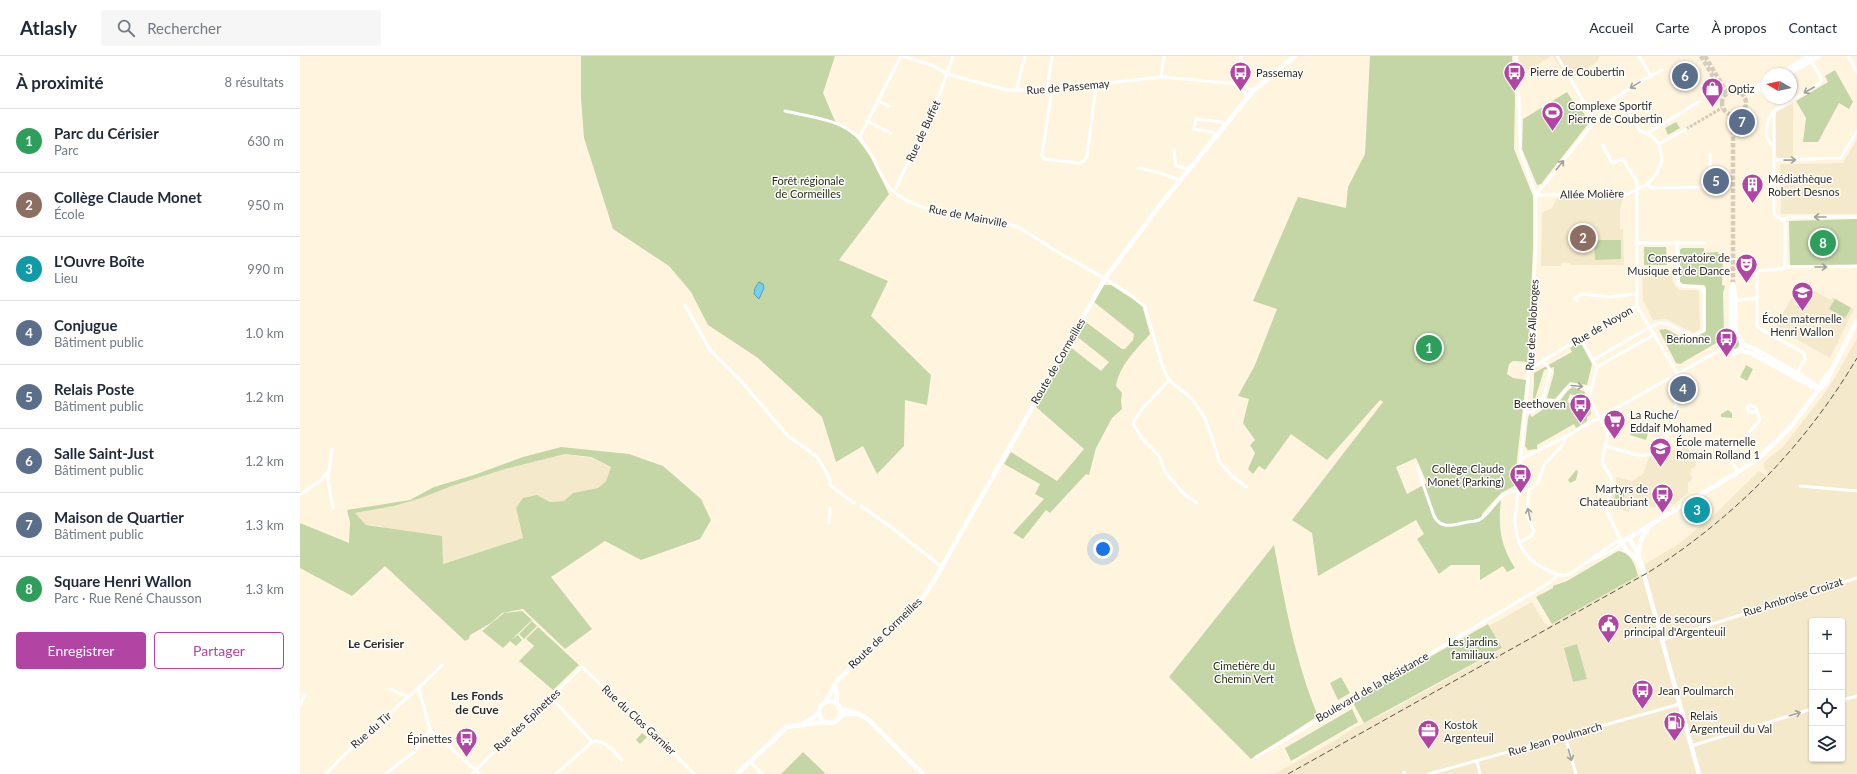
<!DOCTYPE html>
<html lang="fr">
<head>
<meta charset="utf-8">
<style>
	:root { --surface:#fff; --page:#f6f6f7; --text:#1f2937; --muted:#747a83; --line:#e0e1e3; --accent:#b244a3 }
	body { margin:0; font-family:Lato,sans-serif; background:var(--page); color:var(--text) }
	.controls { position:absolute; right:12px; bottom:12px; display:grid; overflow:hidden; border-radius:4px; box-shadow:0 1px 3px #0004 }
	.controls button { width:36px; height:36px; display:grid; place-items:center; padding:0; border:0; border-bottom:1px solid var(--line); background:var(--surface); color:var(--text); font:20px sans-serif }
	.compass { position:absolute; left:1461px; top:12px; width:36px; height:36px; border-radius:50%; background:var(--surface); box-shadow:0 1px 3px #0004; rotate:279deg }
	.you { position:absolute; left:803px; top:493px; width:14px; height:14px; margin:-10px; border:3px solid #fff; border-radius:50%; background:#1a73e8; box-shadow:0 0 0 6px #1a73e833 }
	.badge { display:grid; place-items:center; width:26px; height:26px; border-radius:50%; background:var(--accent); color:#fff; font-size:13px; font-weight:700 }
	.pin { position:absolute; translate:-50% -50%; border:2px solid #fff; box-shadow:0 1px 4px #0006 }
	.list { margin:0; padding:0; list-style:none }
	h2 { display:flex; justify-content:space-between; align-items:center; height:52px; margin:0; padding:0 16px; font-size:17px }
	h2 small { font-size:13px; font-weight:400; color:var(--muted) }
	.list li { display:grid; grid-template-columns:26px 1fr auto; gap:12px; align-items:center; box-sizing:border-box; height:64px; padding:0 16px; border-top:1px solid var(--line) }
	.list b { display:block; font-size:15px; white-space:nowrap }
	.list p { margin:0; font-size:13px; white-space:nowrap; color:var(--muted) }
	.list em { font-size:13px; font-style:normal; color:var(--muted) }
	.actions { display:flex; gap:8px; padding:12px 16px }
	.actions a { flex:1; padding:9px 0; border:1px solid var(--accent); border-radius:4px; text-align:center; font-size:14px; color:var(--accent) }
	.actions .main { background:var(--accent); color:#fff }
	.icon { flex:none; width:22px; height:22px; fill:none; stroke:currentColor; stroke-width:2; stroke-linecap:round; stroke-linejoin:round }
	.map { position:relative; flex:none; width:1557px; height:718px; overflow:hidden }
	header { display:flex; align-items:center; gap:24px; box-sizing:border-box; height:56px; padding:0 20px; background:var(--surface); border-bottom:1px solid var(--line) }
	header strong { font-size:19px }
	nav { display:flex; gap:22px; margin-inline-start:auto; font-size:14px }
	.search { width:280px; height:36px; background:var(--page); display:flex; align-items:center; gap:10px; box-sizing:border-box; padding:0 14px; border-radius:4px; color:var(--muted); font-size:15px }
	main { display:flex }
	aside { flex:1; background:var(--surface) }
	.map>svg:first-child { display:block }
	.built { fill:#f5e9cc; fill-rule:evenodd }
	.green { fill:#c4d6a5; fill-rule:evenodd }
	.water { fill:#73d0ef; stroke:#5e9eb2 }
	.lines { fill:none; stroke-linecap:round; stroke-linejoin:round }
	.street-tunnel { stroke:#d5cdb9; stroke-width:3; stroke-dasharray:3 1.5; stroke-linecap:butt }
	.secondary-tunnel { stroke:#d5cdb9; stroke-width:4.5; stroke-dasharray:4.5 2; stroke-linecap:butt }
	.street { stroke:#fff; stroke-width:3 }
	.secondary { stroke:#fff; stroke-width:4.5 }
	.rail { stroke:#555046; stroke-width:1; stroke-dasharray:6 3; stroke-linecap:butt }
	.oneway { stroke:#a1a09c }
	.labels { text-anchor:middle; stroke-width:3; stroke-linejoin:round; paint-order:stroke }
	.poi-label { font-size:11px; fill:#2e2b23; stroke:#fff; text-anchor:start }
	.street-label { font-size:11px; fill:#2e2b23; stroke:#fff }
	.park-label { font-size:11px; fill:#263011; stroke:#fff }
	.neighbourhood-label { font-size:12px; font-weight:bold; fill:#2e2b23; stroke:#fff }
</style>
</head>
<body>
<header>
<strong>Atlasly</strong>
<div class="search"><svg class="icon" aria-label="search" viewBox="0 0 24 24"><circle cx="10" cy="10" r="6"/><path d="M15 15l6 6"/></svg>Rechercher</div>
<nav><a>Accueil</a><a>Carte</a><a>À propos</a><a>Contact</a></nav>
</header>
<main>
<aside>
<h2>À proximité<small>8 résultats</small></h2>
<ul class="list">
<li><span class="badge" style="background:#2e9e5b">1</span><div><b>Parc du Cérisier</b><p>Parc</p></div><em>630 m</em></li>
<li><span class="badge" style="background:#8d6e63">2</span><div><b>Collège Claude Monet</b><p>École</p></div><em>950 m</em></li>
<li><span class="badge" style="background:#0f9aa8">3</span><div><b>L'Ouvre Boîte</b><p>Lieu</p></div><em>990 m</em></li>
<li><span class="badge" style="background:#5c6f8a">4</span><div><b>Conjugue</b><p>Bâtiment public</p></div><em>1.0 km</em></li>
<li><span class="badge" style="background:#5c6f8a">5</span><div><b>Relais Poste</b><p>Bâtiment public</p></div><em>1.2 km</em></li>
<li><span class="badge" style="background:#5c6f8a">6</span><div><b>Salle Saint-Just</b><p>Bâtiment public</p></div><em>1.2 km</em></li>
<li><span class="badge" style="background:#5c6f8a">7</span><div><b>Maison de Quartier</b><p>Bâtiment public</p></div><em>1.3 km</em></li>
<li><span class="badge" style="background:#2e9e5b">8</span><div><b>Square Henri Wallon</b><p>Parc · Rue René Chausson</p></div><em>1.3 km</em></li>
</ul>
<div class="actions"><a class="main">Enregistrer</a><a>Partager</a></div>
</aside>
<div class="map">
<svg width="1557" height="718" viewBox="0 0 1557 718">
	<rect width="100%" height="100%" fill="#fff5df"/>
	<path class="built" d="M1218,0H1252L1220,19Z
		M1253,0H1300L1297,6L1268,24Z
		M1493,47V102H1478L1476,100L1475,57Z
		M1557,83V158H1481L1480,108L1543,107Z
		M1322,141L1321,151L1320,152V173H1323L1324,209H1270V207H1261V210H1241L1242,157L1252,152L1257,142Z
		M1342,217H1372L1373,227L1379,234H1399L1400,273L1394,277L1366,263L1353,264L1343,244Z
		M1500,227L1531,244L1533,241L1554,253L1530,302L1475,271Z
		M1557,282V718H974L1027,689L1056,671L1091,654L1202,593L1189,570L1232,546L1245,568L1249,570L1347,515L1345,508L1377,489L1414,459L1459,415L1466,419L1468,418L1463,410L1465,405L1482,392L1521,342L1537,318ZM1512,565H1542V703H1512Z
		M1384,386L1396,407L1395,411L1391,413L1390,419L1392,420L1391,426H1388V437L1373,449L1358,444L1356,452L1332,446L1329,456L1309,449L1317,421L1332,425L1343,418L1349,401L1364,393L1382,395Z
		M265,398L291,402L311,411L306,425L298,432L273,437L264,445L250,446L237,439L216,452L223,482L142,508L81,470L65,469L55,457L94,450L121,442L152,430L205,413Z"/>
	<path class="green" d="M281,0H535L523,37L535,65L556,81L570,100L589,138L539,204L588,225L571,260L631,319L627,349L605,344L604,390L577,418L563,390L536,406L522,361L458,302L408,269L391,236L369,210L313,173L284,82L281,42Z
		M1070,0H1212L1215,42L1214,93L1233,140V192L1228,306L1213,305L1209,308L1207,318L1213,322L1226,324L1214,430L1201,437L1182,458V464L1201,444C1198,469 1200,490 1215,512L1207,516L1203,510L1180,524V509H1151L1139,518L1117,483L1124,478L1116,464L1018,520L1012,477L992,464L1083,346L1080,344L1027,404L991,378L965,414L959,410L953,418L948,413L955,397L950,389L955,384L943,367L949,343L938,340L955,309L977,253L953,245L998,141L1046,152L1048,131L1065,98ZM1116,402L1127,427L1107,438L1096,411Z
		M1535,14L1553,46L1549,53L1539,47L1518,86H1503L1506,62L1496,45L1528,26L1525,20Z
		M1267,36L1276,50L1278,49L1286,61L1285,63L1288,68L1241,128L1237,129L1222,93L1223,63Z
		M1376,66L1380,72L1368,79L1365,72Z
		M1557,163V209H1490L1489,165Z
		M1294,184H1321V203L1295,204Z
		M1344,191H1366L1367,209H1344Z
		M1382,192H1404V197L1418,196V198H1423L1422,229L1425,230L1423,237L1424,277L1418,286L1380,308L1376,307L1359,274L1366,273L1381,281L1383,279L1391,284L1406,275V231L1404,229L1383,228L1380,226V194Z
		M804,229H811L842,249L850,278C836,294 820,308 816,330L822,337L821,345L822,353L812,362L796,392L789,419L786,418L750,457L746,454L723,483L713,477L744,443L735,438L740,428L704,408L711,396L757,425L784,393L736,351L769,290L801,315L809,306L775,279L783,264L822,293H825L833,284L834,278L794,246Z
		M1535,243L1551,252L1545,262L1529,253Z
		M1429 288a5 5 0 1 1 10 0a5 5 0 1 1-10 0Z
		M1277,287L1282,289L1292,308L1287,329L1270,326L1255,343L1247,342L1254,317V311L1244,314L1230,359L1232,361L1242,354L1246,346C1265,350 1261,337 1273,331L1285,336L1284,342L1270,338L1267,346L1281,350L1282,344C1287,346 1291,352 1291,358L1287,361V365L1276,372L1274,368L1237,389V393L1228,394L1225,390L1228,363L1232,350L1234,328V317L1272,296L1270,292Z
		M1446,309L1453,313L1447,325L1440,321Z
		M1428,354L1432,357V362L1421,361V358Z
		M1332,369L1349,374L1346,384L1330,379Z
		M261,391L329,398L363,410L401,443L411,464L400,483L341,504L305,485L251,521L292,573L265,593L223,553L202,557L191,567L170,579L169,583L165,585L85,510L52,540L0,512V467L49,487L50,466L47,454L110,444L134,431L174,419L223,401ZM265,398L291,401L311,411L306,425L298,432L273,437L264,445L250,446L237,439L223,442L216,452L223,482L143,508L142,480L66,469L55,457L94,450L121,442L152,430L205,413Z
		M1276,414L1278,415L1276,424L1270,427L1268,424Z
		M1317,433L1325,435L1322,449L1313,447Z
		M974,489C985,548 995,604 1018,660L951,703L869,621Z
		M1318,495C1332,497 1335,509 1338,520L1252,568L1236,541L1253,532V530L1267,525Z
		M222,555L232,564L211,584L218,579L222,584L216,590L210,585L203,592L182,575L204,557Z
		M232,565L237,570L224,583L219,578Z
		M1188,568L1202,592L1064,667L1052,645Z
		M238,571L279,609L253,634L219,605L234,590L226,583Z
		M1277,588L1287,623L1273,626L1264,592Z
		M1041,621L1050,637L1038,644L1030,627Z
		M1052,653L1058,666L991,705L985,692Z
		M342,677L347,681L340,688L336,684Z
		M503,696L525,717L524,718H481Z"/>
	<path class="water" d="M459,226L463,228L464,232L459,243L454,238L455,232Z"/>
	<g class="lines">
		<path class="street-tunnel" d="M1386,73L1422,52"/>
		<path class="secondary-tunnel" d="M1401,0L1424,39
			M1405,0L1427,37
			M1422 47a12 12 0 1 1 24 0a12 12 0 1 1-24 0Z
			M1433,228V60"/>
		<path class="street" d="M602,0L634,10L647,18L707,34H747L861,21L939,28L953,35
			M941,0L939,28L947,41
			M1216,0L1219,44L1220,95L1236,139V184L1230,302L1215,464C1215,488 1227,506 1249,515C1256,518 1263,521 1270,518L1313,488L1318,485L1322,486
			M1257,0L1295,65
			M1339,0L1351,20
			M1548,0L1557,16
			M861,21L864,0
			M747,34L752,0
			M752,34L742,99L744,103L779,107L784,105L787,100L796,30
			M716,35L725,0
			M578,45L589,50
			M485,55C511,61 541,63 560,83C581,105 576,128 606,144C623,153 642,158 661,161C674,162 687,162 700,165C719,169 732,180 748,190C781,211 816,225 845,251L863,312L869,324L892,343L905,362L914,388L919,405L933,421L947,431
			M567,65L591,77
			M1348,77L1400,45
			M916,79L912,76L894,73L896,63L921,66L925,68
			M559,82L601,0
			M1359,88L1386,73
			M1303,89L1312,107L1323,103L1337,126V250
			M1474,90C1462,83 1466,64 1474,55
			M874,94L876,110L889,113
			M1474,104V55L1521,26V22L1510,3
			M839,112L857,116L880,124
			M1346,129L1353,132L1410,131V99
			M596,132L639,40L653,0
			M1236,139L1328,138L1346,129L1356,119L1362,104L1359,88L1351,79L1340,75L1319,40
			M1236,139L1312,44L1343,24L1362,14
			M1483,164L1475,159L1474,155V104L1541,102L1557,75
			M1483,164L1488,161H1557
			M1483,164L1485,168V211
			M1336,187H1405
			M1277,245L1275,242L1283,238L1309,241L1337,238
			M1434,245L1456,242
			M385,249L410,294L441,325L487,379L517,401L525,414L530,424V429L554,447
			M1337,250L1377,317
			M1280,282L1297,311
			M1293,304L1350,271L1359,267L1368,268L1390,280H1393L1404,275V234C1397,227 1385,234 1378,228L1377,188
			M1230,310H1235L1280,282L1337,250
			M1297,311L1289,342L1308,377L1302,406L1311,422L1312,428L1306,454L1322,486
			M1297,311L1355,278
			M1497,317L1505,303L1504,297L1459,272L1457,269V215L1483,213L1485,211L1557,210
			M869,324L843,352L834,365V369L841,381L860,401L865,416L884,438L897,447
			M1241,344L1256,345L1268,331L1273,329L1291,333
			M1225,357C1244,357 1245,331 1250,316L1249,312L1243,305
			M1306,390C1317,393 1328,397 1339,399C1367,402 1375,359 1377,338L1369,322
			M1221,403L1265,381L1425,291
			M1117,411L1134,460C1141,474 1154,469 1167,466C1171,466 1176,465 1179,464C1194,456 1198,433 1218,435
			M29,415L28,425L33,452
			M1438,416L1431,404V397L1460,364L1456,352L1451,349L1447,351L1449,356H1458
			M1500,430L1557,435
			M0,439L21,424L29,415L32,393
			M561,450L591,471L643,512
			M529,467L530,452
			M1219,487L1231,480L1234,475L1227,458L1229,434L1238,427L1244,409L1265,386V381
			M1292,504L1317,492L1322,486
			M1362,584L1557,522
			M90,633L108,641
			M119,633L130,674
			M252,642L292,686L256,718
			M1542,644L1557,640
			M0,649L5,639
			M130,674L180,718
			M1265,680L1276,718
			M292,686C306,683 313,695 322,704
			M1391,690L1512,653
			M956,701L1249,527L1258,519
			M1177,705L1180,718
			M450,706L462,718
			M1104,716L1105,718
			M26,718C61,679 105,647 142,609
			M85,718L114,696L130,674
			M172,718C207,681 246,647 282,611L353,676L394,718
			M1129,718L1380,648"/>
		<path class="secondary" d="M1480,18L1510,0
			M1488,18L1519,0
			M1448,36L1467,25
			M1450,39L1467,30
			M1433,228L1435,239L1436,277L1437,280
			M1424 288a9 9 0 1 1 18 0a9 9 0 1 1-18 0Z
			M1430,281L1431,277V239L1432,230
			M1442,288L1453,292L1512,326L1519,333
			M1440,294L1451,297L1511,330L1517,332
			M1519,333L1525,321L1531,315
			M1329,482L1338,497L1399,718
			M1338,497L1341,484L1349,471
			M1343,514L1336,502L1326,494L1322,486L1438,416L1453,406L1476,386L1493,368L1519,333L1525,328L1557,265
			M536,632L537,648
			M519 656a11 11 0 1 1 22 0a11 11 0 1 1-22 0Z
			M526,646L537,625L620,546L635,523L806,221L860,149L953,35L995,0
			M539,652L555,656L569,664L623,718
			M539,662L545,658H554
			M503,667L513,662L519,656
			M437,718L487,671L524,666"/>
		<path class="rail" d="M988,718L1349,516C1435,461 1505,390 1557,302"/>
	</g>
	<defs><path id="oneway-shaft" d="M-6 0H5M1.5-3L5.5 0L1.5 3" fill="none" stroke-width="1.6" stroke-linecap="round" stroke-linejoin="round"/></defs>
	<g class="oneway">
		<use href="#oneway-shaft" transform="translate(1335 29) rotate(148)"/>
		<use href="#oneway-shaft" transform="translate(1509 34) rotate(150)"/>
		<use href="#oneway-shaft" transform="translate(1490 104) rotate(-1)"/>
		<use href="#oneway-shaft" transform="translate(1260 109) rotate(-51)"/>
		<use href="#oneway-shaft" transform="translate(1520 161) rotate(-180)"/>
		<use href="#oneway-shaft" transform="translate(1521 211)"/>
		<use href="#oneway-shaft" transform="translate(1277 330) rotate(5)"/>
		<use href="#oneway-shaft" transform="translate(1229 458) rotate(-103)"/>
		<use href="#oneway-shaft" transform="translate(1495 658) rotate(-17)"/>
		<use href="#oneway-shaft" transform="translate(1270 699) rotate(74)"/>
	</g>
	<defs>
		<symbol id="bus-pin" viewBox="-11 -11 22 30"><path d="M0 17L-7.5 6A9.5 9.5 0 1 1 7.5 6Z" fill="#b244a3" stroke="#fff"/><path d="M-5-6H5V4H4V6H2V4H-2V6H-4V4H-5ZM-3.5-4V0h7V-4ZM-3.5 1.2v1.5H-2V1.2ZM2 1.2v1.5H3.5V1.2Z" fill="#fff"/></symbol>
		<symbol id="shop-pin" viewBox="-11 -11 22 30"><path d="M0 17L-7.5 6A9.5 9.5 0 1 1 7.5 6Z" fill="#b244a3" stroke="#fff"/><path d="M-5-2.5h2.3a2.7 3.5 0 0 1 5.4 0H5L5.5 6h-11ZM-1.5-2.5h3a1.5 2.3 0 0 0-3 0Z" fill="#fff"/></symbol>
		<symbol id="stadium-pin" viewBox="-11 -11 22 30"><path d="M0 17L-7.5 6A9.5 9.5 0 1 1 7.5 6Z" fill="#b244a3" stroke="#fff"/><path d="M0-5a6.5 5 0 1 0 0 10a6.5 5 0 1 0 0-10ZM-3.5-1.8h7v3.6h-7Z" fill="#fff"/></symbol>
		<symbol id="building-pin" viewBox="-11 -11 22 30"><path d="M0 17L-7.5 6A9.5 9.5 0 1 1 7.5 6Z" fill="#b244a3" stroke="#fff"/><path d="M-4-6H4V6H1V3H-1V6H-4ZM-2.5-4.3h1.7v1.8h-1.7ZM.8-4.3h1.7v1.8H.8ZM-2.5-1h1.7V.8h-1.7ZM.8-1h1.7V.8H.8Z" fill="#fff"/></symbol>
		<symbol id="theatre-pin" viewBox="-11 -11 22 30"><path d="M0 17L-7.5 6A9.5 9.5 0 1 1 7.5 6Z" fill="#b244a3" stroke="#fff"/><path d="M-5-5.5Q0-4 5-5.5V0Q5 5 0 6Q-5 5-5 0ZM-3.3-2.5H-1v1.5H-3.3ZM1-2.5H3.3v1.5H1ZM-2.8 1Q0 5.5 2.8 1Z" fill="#fff"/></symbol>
		<symbol id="school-pin" viewBox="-11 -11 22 30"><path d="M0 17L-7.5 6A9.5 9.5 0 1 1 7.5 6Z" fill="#b244a3" stroke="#fff"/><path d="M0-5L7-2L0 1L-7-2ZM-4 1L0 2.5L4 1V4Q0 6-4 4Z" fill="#fff"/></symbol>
		<symbol id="supermarket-pin" viewBox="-11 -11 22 30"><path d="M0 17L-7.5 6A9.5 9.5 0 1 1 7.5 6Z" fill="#b244a3" stroke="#fff"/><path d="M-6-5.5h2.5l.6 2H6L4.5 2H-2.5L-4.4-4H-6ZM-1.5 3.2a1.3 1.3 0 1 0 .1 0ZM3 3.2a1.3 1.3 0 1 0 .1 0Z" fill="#fff"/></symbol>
		<symbol id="civic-pin" viewBox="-11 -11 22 30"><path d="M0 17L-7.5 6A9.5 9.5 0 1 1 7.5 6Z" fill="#b244a3" stroke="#fff"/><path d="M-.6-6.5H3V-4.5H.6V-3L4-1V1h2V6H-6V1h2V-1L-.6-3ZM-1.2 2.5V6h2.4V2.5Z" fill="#fff"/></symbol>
		<symbol id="fuel-pin" viewBox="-11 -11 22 30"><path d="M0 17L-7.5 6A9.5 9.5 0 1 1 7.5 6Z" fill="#b244a3" stroke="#fff"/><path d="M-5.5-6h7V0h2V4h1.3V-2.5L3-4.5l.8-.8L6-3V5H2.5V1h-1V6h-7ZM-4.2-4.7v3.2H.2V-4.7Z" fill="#fff"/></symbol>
		<symbol id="office-pin" viewBox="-11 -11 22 30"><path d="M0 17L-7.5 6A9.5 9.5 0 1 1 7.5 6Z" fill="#b244a3" stroke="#fff"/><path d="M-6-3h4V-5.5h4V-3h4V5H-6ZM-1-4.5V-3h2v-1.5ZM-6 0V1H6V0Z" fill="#fff"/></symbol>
	</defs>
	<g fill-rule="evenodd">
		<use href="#bus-pin" x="1202" y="4" width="25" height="34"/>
		<use href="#bus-pin" x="928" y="4" width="25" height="34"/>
		<use href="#shop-pin" x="1400" y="20" width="25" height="34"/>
		<use href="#stadium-pin" x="1240" y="44" width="25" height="34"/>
		<use href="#building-pin" x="1440" y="116" width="25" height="34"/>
		<use href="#theatre-pin" x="1434" y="196" width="25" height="34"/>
		<use href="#school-pin" x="1490" y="224" width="25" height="34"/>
		<use href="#bus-pin" x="1414" y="270" width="25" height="34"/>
		<use href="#bus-pin" x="1268" y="336" width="25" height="34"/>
		<use href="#supermarket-pin" x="1302" y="352" width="25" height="34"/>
		<use href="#school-pin" x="1348" y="380" width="25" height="34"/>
		<use href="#bus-pin" x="1208" y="406" width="25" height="34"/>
		<use href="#bus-pin" x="1350" y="426" width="25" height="34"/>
		<use href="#civic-pin" x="1296" y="556" width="25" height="34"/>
		<use href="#bus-pin" x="1330" y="622" width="25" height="34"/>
		<use href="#fuel-pin" x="1362" y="654" width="25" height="34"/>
		<use href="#office-pin" x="1116" y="662" width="25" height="34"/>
		<use href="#bus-pin" x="154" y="670" width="25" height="34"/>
	</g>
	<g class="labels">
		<g class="poi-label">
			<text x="1230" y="20">Pierre de Coubertin</text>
			<text x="956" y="21">Passemay</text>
			<text x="1428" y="37">Optiz</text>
			<text x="1268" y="54">Complexe Sportif<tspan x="1268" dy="13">Pierre de Coubertin</tspan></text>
			<text x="1468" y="127">Médiathèque<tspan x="1468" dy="13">Robert Desnos</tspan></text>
			<text x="1430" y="206" text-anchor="end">Conservatoire de<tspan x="1430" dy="13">Musique et de Dance</tspan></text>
			<text x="1502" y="267" text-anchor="middle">École maternelle<tspan x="1502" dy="13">Henri Wallon</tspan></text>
			<text x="1410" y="287" text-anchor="end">Berionne</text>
			<text x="1266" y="352" text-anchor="end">Beethoven</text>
			<text x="1330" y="363">La Ruche/<tspan x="1330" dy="13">Eddaif Mohamed</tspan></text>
			<text x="1376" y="390">École maternelle<tspan x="1376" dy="13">Romain Rolland 1</tspan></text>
			<text x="1204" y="417" text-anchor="end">Collège Claude<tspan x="1204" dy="13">Monet (Parking)</tspan></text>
			<text x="1348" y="437" text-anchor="end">Martyrs de<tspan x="1348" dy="13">Chateaubriant</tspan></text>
			<text x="1324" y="567">Centre de secours<tspan x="1324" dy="13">principal d'Argenteuil</tspan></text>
			<text x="1358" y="639">Jean Poulmarch</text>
			<text x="1390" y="664">Relais<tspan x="1390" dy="13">Argenteuil du Val</tspan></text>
			<text x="1144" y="673">Kostok<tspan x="1144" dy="13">Argenteuil</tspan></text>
			<text x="152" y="687" text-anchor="end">Épinettes</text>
		</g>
		<g class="street-label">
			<text transform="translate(768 31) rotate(-5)" y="4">Rue de Passemay</text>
			<text transform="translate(623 75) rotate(-65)" y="4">Rue de Buffet</text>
			<text transform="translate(1292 138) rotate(-1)" y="4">Allée Molière</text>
			<text transform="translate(668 160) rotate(11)" y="4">Rue de Mainville</text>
			<text transform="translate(1232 269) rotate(-87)" y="4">Rue des Allobroges</text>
			<text transform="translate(1302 270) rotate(-30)" y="4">Rue de Noyon</text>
			<text transform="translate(758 305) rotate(-60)" y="4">Route de Cormeilles</text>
			<text transform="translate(1493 541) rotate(-18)" y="4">Rue Ambroise Croizat</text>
			<text transform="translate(585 577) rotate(-44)" y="4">Route de Cormeilles</text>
			<text transform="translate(1072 631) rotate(-30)" y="4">Boulevard de la Résistance</text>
			<text transform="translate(227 664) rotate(-43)" y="4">Rue des Epinettes</text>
			<text transform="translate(339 664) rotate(43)" y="4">Rue du Clos Garnier</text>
			<text transform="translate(71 674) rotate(-41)" y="4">Rue du Tir</text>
			<text transform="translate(1255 683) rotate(-16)" y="4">Rue Jean Poulmarch</text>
		</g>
		<g class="park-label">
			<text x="508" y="129">Forêt régionale<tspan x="508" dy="13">de Cormeilles</tspan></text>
			<text x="1173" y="590">Les jardins<tspan x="1173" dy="13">familiaux</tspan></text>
			<text x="944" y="614">Cimetière du<tspan x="944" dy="13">Chemin Vert</tspan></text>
		</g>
		<g class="neighbourhood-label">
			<text x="76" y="592">Le Cerisier</text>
			<text x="177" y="644">Les Fonds<tspan x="177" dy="14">de Cuve</tspan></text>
		</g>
	</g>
</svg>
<div class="controls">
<button>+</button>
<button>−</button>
<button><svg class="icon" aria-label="locate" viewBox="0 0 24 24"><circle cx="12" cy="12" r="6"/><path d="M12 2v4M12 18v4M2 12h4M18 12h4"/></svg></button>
<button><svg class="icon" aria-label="layers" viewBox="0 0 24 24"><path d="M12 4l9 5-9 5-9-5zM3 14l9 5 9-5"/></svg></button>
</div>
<svg class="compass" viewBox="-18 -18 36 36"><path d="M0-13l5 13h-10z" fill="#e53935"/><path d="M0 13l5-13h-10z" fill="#747a83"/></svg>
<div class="you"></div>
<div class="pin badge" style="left:1129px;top:292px;background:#2e9e5b">1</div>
<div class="pin badge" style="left:1283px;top:182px;background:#8d6e63">2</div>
<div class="pin badge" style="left:1397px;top:454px;background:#0f9aa8">3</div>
<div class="pin badge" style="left:1383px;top:333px;background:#5c6f8a">4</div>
<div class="pin badge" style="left:1416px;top:125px;background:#5c6f8a">5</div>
<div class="pin badge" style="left:1385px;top:20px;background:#5c6f8a">6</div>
<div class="pin badge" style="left:1442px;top:66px;background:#5c6f8a">7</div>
<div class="pin badge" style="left:1523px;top:187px;background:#2e9e5b">8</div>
</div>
</main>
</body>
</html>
